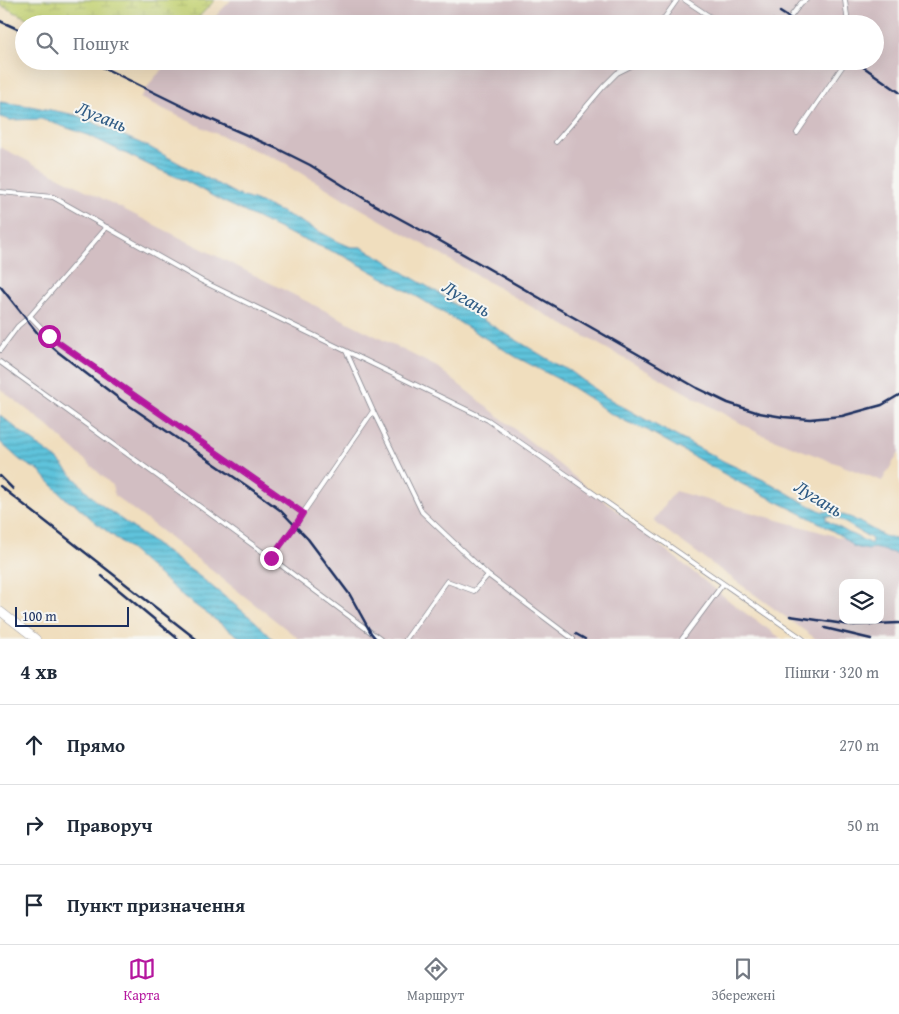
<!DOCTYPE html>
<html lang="uk">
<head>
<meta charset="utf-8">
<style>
	:root { --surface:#fff; --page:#f2f2f3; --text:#1f2937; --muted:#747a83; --line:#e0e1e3; --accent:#b5179e }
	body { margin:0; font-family:"Gentium Book Plus",serif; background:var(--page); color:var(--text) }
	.controls { position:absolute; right:15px; bottom:15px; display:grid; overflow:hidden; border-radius:10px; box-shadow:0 5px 20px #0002 }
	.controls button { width:45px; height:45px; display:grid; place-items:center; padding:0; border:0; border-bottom:1px solid var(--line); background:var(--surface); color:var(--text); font:25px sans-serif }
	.scale { position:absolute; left:15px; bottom:12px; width:114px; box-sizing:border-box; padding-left:5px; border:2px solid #1b2f5e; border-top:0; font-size:14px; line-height:18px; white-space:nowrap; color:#1b2f5e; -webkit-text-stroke:4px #f6f6f2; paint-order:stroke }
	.stop { position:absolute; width:15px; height:15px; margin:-11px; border:4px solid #b5179e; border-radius:50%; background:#fff }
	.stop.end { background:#b5179e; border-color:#fff; box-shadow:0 1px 5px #0008 }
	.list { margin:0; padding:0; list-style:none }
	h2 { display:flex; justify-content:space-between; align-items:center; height:65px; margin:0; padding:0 20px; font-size:21px }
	h2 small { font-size:16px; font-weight:400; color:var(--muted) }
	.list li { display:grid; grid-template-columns:32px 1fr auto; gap:15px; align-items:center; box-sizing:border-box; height:80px; padding:0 20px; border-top:1px solid var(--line) }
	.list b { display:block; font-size:19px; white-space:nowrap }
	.list em { font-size:16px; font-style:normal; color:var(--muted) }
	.icon { flex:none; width:28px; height:28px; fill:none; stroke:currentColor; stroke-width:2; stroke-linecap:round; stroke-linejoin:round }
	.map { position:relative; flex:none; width:899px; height:639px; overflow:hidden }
	.search { position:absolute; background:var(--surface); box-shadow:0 5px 20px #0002; left:15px; right:15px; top:15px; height:55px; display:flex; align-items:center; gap:12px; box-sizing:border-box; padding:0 18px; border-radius:28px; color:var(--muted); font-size:19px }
	.sheet { height:305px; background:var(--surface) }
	nav { display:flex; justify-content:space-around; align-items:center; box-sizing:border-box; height:70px; border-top:1px solid var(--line); background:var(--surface); font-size:14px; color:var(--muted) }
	nav a { display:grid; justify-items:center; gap:2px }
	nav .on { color:var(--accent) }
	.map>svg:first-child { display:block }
	.industrial { fill:#d2bec2; fill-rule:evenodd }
	.wetland { fill:url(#wetland-marsh); stroke:#70816a }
	.water { fill:url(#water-rules); stroke:#3c799c; fill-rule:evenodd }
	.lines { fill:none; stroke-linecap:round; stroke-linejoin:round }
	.lane-casing { stroke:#86868e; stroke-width:5.5 }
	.street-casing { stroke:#86868e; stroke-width:9 }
	.lane { stroke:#fff; stroke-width:4 }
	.street { stroke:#fff; stroke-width:8 }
	.rail { stroke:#1b2f5e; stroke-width:2.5 }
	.route { stroke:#b5179e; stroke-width:6 }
	.labels { text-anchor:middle; stroke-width:4; stroke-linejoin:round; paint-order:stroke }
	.water-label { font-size:19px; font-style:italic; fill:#2f5b84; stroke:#f6f6f2 }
</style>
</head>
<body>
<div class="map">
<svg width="899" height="639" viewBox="0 0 899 639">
	<defs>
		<pattern id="wetland-marsh" width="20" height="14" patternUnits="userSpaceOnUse" patternTransform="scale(1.25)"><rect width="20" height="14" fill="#c5d375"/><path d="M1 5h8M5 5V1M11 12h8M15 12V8" fill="none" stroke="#a9b568"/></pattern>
		<pattern id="water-rules" width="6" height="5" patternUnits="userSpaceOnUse" patternTransform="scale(1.25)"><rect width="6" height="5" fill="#5ec3db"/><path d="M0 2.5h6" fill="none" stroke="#4d9fb5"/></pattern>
	</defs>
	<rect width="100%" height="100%" fill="#f6f6f2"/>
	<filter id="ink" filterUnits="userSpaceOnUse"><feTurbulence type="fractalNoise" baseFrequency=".02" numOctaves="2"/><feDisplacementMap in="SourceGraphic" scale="10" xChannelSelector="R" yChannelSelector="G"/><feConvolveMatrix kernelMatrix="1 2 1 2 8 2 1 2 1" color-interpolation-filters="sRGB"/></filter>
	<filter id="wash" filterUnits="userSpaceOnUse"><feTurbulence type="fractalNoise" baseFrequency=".0096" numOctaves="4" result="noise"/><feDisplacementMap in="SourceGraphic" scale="20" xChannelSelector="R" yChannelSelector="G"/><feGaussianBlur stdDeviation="1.12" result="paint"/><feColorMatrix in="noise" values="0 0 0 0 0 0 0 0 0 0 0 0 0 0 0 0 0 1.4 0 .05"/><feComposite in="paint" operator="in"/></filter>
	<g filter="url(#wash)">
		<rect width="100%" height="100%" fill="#f0debe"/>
		<path class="industrial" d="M231,0H899V452L882,481L760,434L530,306L351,203L285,163L212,132L140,98L154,78L171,61H875V24H208Z
			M0,147L437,367L737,607L782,639H299L164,533L115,496L112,485L47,425L0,389Z
			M675,491L899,554V639H816L653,521ZM843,583H880V620H843Z"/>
		<path class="wetland" d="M0,0H215L192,24H39L0,5Z"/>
		<path class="water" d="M0,102L30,106L76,115L149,147L238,195L264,204L292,217L339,242L351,247H361L382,258L409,276L437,292L455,305L473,314L556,364L569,370L604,396L657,426L723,461L772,484L801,501L823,512L831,511L852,518L884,536L899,540V554L873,548L868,550L854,547L841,536L818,522L742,484L647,430L629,423L606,411L592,400L564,382L516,357L421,299L346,257L288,233L218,199L184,180L155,168L88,135L41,119L10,120L0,117ZM830,516L839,519L872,539L871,544L847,532L826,520V516Z
			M0,415L31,440L58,460L96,501L199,576L256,622L273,639H242L206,613L184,597L125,545L95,522L75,504L68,501L48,481L39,470L30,466L20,460L0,442Z"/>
	</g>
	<g filter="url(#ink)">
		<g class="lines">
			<defs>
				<path id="lane" d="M685,0L721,24
					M845,0L848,24
					M660,24L677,0
					M785,24L801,3L806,0
					M797,133L846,61
					M556,142L603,87L617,73L631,66L634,61
					M0,192L53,197L202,281L488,420L803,639
					M30,316L49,336L303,513
					M0,350L18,326L30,316L107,227
					M346,351L373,411L422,512L488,575L573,639
					M0,362L271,558L380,639
					M271,558L295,526L303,513L373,411
					M406,639L447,581L474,591L488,575
					M682,639L723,584"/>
				<path id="street" d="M0,611L36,639"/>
			</defs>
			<use href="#lane" class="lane-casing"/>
			<use href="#street" class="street-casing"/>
			<use href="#lane" class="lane"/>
			<use href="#street" class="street"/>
			<path class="rail" d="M780,12L799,24
				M773,20L779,24
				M0,21L24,32
				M90,61L194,112L278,149L310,165L373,204L428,234L697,388L728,403L759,413L783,417L810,419L842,416L882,405L899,395
				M851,61L865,68L899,92
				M0,286L39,335L58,352L121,400L247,486L280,510L308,539L350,595L371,633L376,639
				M0,476L13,489
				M0,486L196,639
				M102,576L178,639
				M790,616L851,625L899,623
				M825,628L871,639
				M576,634L585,639"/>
		</g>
	</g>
	<g class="lines" filter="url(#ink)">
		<path class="route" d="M49,336L303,513L295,526L271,558"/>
	</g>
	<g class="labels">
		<g class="water-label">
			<text transform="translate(102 116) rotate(22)" y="7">Лугань</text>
			<text transform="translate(467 298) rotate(31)" y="7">Лугань</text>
			<text transform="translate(819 498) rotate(32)" y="7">Лугань</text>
		</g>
	</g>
</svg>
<div class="controls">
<button><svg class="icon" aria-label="layers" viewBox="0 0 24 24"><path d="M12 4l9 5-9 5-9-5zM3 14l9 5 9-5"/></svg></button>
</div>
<div class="scale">100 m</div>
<div class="stop" style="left:49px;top:336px"></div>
<div class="stop end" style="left:271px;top:558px"></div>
<div class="search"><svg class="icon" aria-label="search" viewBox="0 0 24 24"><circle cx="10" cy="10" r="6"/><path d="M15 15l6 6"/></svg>Пошук</div>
</div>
<section class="sheet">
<h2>4 хв<small>Пішки · 320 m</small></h2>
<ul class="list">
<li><svg class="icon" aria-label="ahead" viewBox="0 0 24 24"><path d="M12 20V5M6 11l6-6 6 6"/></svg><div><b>Прямо</b></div><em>270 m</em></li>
<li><svg class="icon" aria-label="right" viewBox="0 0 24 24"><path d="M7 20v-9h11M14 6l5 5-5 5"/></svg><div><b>Праворуч</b></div><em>50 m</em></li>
<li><svg class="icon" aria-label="arrive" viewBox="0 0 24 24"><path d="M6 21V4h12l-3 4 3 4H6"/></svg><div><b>Пункт призначення</b></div></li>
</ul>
</section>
<nav>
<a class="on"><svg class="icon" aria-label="map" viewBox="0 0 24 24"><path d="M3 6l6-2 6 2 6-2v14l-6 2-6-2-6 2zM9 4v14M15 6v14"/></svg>Карта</a>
<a><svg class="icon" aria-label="directions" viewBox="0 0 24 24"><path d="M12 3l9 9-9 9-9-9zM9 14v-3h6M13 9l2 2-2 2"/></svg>Маршрут</a>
<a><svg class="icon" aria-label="saved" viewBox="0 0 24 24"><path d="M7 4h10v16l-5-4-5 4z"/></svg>Збережені</a>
</nav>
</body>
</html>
